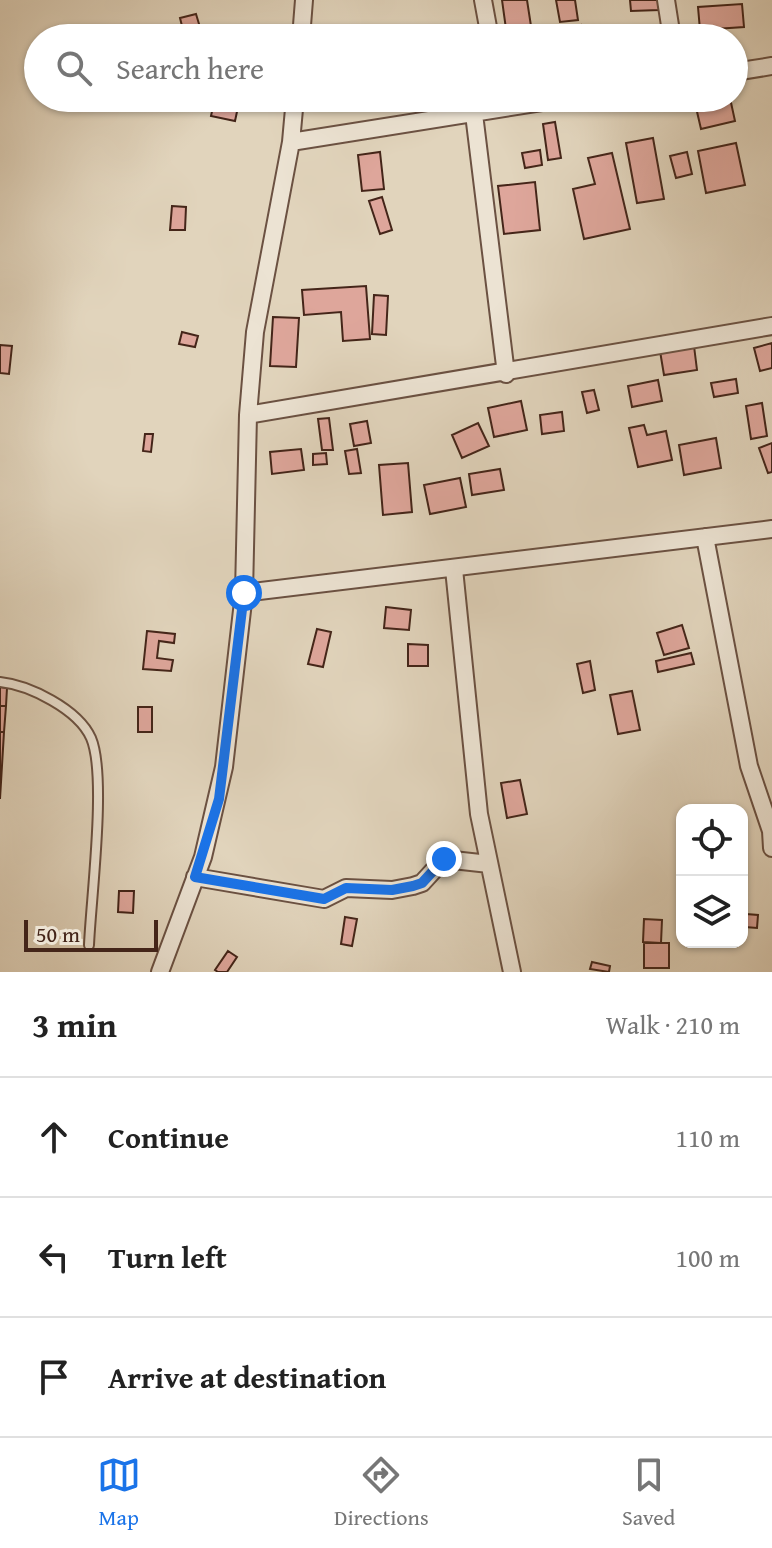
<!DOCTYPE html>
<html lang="en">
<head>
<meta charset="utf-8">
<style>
	:root { --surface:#fff; --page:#f2f2f2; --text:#222; --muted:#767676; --line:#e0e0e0; --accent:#1a73e8 }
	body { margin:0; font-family:"Gentium Book Plus",serif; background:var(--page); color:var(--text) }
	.controls { position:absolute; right:24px; bottom:24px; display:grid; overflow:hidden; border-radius:16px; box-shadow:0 2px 6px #0004 }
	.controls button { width:72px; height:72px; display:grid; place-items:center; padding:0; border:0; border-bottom:2px solid var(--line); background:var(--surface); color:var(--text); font:40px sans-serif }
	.scale { position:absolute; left:24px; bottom:20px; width:134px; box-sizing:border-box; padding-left:8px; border:4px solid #442519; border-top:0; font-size:22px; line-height:28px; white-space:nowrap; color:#442519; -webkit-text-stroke:6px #ece3d3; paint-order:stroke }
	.stop { position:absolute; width:24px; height:24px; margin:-18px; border:6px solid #1a73e8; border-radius:50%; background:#fff }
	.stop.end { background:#1a73e8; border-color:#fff; box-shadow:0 2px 8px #0008 }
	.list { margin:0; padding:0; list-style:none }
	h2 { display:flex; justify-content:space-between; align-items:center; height:104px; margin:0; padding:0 32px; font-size:34px }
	h2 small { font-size:26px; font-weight:400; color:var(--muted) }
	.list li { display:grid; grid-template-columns:52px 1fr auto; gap:24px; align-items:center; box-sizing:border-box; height:120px; padding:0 32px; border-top:2px solid var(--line) }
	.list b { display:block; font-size:30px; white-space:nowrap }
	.list em { font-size:26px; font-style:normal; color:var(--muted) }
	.icon { flex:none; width:44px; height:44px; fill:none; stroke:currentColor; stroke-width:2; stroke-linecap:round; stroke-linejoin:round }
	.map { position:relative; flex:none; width:772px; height:972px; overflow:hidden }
	.search { position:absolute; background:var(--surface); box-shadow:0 2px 6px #0004; left:24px; right:24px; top:24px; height:88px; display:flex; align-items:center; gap:20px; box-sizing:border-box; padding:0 28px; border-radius:44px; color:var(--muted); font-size:30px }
	.sheet { height:464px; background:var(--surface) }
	nav { display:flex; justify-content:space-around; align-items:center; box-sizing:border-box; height:112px; border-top:2px solid var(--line); background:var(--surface); font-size:22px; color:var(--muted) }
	nav a { display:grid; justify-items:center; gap:4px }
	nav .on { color:var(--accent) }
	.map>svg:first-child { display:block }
	.building { fill:#dea69b; stroke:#442519; stroke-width:2 }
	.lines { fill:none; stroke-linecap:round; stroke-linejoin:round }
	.service-casing { stroke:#6b5142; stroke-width:12 }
	.minor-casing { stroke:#6b5142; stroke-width:20 }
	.service { stroke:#ece3d3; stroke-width:8 }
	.minor { stroke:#ece3d3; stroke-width:16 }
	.route { stroke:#1a73e8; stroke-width:10 }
</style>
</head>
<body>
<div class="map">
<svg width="772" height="972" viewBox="0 0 772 972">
	<rect width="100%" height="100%" fill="#e1d4bc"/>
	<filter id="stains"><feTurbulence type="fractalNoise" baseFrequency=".0025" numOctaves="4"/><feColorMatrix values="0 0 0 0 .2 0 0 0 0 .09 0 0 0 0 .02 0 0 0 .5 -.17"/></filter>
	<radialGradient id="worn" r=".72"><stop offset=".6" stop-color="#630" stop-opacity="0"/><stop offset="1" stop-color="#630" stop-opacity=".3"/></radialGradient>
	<path class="building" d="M502,0H527L531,26L506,29Z
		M556,0H575L578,20L560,22Z
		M630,0H658L659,10L631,11Z
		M742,4L744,27L700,30L698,7Z
		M196,14L202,34L185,38L180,18Z
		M581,25L583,38H566L564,28Z
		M717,98H730L735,121L701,129L695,103Z
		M214,102L238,107L235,121L211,116Z
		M555,122L561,158L548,160L543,124Z
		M653,138L664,199L637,203L626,143Z
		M736,143L745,185L706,193L698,151Z
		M540,150L542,165L525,168L522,153Z
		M380,152L384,189L362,191L358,155Z
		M687,152L692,174L676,178L670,156Z
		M612,153L630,229L584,239L573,189L595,184L588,158Z
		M535,182L540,230L504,234L498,186Z
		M382,197L392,230L380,234L369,201Z
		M172,206L186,207L185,230H170Z
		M366,286L370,339L343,341L341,312L304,315L302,290Z
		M374,295L388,296L386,335L372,334Z
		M273,317L299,318L296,367L270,366Z
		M182,332L198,336L195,347L179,344Z
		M772,343V368L760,371L754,348Z
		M0,345L12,346L9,374L0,373Z
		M694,346L697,370L664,375L660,351Z
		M736,379L738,393L714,397L711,383Z
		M658,380L662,401L632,407L628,386Z
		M594,390L599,410L587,413L582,392Z
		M521,401L527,430L494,437L488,408Z
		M762,403L767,436L751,439L746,406Z
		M562,412L564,431L542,434L540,415Z
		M329,418L333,450H322L318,419Z
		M367,421L371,443L354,446L350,424Z
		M478,423L489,446L462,458L452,435Z
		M644,425L647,435L666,431L672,460L638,467L629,428Z
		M145,434H153L151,452L143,451Z
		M716,438L721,468L684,475L679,445Z
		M772,443V472L768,473L759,448Z
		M301,449L304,470L272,474L270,452Z
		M357,449L361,473L349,474L345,451Z
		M326,453L327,464L313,465V454Z
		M408,463L412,512L383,515L379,465Z
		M500,469L504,490L472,495L469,474Z
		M460,478L466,507L430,514L424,485Z
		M386,607L411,610L409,630L384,628Z
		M682,625L689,648L664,655L657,633Z
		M317,629L331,632L323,667L308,664Z
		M147,631L175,634L174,643L159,641L157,658L173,660L171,671L143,669Z
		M408,644L428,645V666H408Z
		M691,653L694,664L658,672L656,661Z
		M590,661L595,690L583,693L577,664Z
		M0,687L7,688L6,706H0Z
		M632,691L640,730L618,734L610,695Z
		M0,706H6L4,732H0Z
		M138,707H152V732H138Z
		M0,732H4L0,799Z
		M520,780L527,814L507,818L501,783Z
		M119,891H134L133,913L118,912Z
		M746,914L758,915L757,928L745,927Z
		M345,917L357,919L352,946L341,944Z
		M644,919L662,920L661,943L643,942Z
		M644,943H669V968H644Z
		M228,951L237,957L227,972H218L215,970Z
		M592,962L610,966L609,972L590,969Z"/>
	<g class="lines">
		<defs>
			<path id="service" d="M0,682C29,685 78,709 91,738C107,775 91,898 89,945"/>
			<path id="minor" d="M483,0L490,38
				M666,0L672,38
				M301,38L304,0
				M734,72L772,66
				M474,114L506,374
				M291,142L567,98
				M248,415L772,326
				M705,537L749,766L771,831L772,848
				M454,569L479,814L512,972
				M244,593L772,529
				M195,877L324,899L346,888L392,890L413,886L422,883L444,859L489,864
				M160,972L203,857L224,767L244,593L248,415L255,332L291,142L295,98"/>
		</defs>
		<use href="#service" class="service-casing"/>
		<use href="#minor" class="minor-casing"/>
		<use href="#service" class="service"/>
		<use href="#minor" class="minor"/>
	</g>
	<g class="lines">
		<path class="route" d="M244,593L219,799L195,877L324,899L346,888L392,890L413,886L422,883L444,859"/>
	</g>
	<rect width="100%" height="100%" filter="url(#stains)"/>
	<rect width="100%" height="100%" fill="url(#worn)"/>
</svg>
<div class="controls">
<button><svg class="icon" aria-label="locate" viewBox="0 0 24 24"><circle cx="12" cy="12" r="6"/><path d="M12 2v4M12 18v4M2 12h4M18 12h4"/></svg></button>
<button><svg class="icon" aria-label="layers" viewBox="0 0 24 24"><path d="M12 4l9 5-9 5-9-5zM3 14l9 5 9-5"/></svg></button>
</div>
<div class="scale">50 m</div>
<div class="stop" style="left:244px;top:593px"></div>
<div class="stop end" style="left:444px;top:859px"></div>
<div class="search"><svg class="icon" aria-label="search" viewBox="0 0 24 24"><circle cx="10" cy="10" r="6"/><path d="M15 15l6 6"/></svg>Search here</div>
</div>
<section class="sheet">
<h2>3 min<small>Walk · 210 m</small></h2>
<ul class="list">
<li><svg class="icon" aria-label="ahead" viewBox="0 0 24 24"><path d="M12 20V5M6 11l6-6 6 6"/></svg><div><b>Continue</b></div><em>110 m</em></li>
<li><svg class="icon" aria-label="left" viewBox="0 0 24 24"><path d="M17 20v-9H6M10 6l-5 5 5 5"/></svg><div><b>Turn left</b></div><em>100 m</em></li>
<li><svg class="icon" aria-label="arrive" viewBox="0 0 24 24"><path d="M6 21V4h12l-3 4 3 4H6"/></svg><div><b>Arrive at destination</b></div></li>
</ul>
</section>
<nav>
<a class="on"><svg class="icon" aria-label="map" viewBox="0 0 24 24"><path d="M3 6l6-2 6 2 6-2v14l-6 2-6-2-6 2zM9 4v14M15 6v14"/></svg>Map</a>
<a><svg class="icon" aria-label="directions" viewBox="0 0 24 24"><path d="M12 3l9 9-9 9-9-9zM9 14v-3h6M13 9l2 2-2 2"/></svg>Directions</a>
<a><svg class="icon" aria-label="saved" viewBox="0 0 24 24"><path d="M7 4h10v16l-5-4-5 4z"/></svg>Saved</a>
</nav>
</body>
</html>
